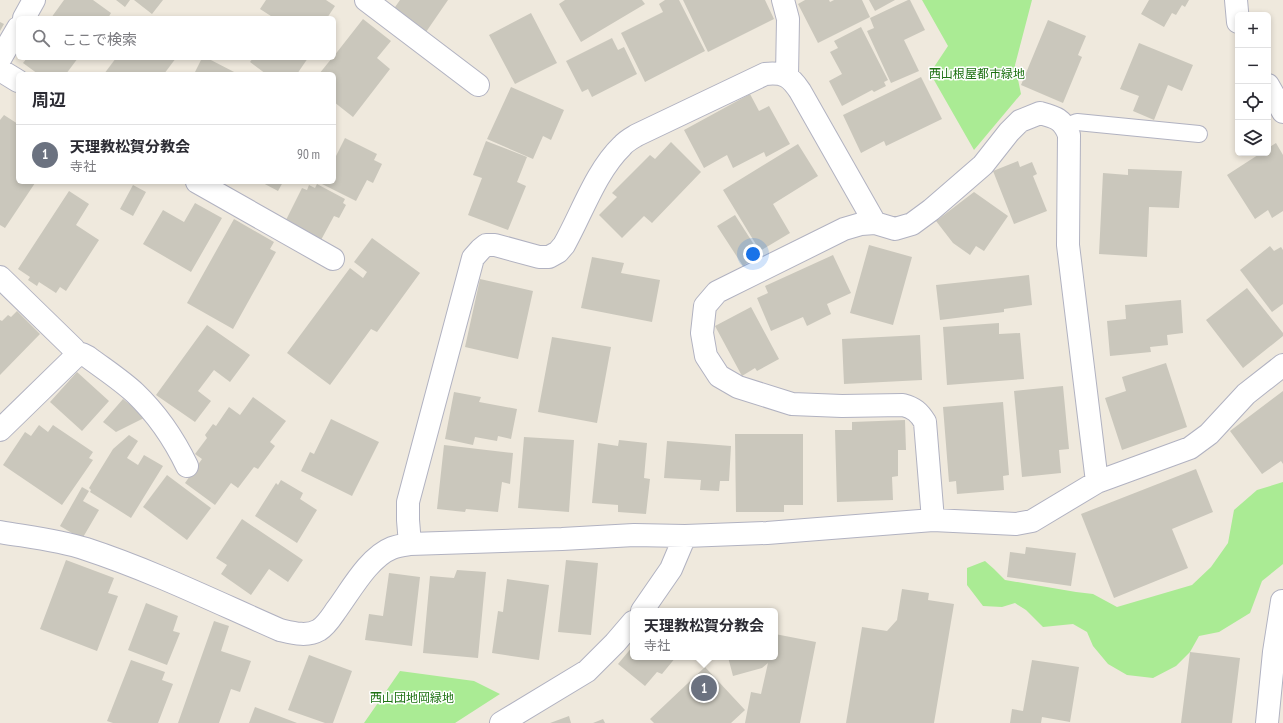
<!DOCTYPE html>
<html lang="ja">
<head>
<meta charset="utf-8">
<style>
	:root { --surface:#fff; --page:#f2f2f3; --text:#2b2b33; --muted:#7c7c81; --line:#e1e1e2; --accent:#3a4eff }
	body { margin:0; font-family:"PT Sans Narrow","Noto Sans JP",sans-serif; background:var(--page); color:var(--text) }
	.controls { position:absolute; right:12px; top:12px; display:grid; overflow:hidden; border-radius:6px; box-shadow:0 2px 6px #0003 }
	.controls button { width:36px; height:36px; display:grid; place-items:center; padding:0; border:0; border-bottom:1px solid var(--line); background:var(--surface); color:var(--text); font:20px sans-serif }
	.you { position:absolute; left:753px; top:254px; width:14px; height:14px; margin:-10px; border:3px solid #fff; border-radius:50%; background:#1a73e8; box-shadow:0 0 0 6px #1a73e833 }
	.badge { display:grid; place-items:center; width:26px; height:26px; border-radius:50%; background:var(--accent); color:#fff; font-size:13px; font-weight:700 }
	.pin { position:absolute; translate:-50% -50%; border:2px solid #fff; box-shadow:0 1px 4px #0006 }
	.popup { position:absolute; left:630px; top:608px; width:148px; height:52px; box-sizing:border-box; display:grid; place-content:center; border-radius:6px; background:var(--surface); filter:drop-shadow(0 1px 3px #0005); font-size:13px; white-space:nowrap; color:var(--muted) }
	.popup b { font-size:15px; color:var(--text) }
	.popup::after { content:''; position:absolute; left:50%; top:100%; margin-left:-8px; border:8px solid transparent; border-top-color:var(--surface) }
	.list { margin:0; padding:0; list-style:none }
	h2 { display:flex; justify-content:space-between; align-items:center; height:52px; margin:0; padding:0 16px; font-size:17px }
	h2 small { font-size:13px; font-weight:400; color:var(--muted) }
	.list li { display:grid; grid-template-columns:26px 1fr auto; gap:12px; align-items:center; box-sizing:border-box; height:60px; padding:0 16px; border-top:1px solid var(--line) }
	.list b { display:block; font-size:15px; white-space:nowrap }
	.list p { margin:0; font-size:13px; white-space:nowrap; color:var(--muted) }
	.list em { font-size:13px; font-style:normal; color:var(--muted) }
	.icon { flex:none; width:22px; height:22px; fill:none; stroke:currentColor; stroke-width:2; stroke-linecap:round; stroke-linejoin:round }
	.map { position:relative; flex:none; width:1283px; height:723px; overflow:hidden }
	.search { position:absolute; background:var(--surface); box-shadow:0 2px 6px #0003; left:16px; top:16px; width:320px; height:44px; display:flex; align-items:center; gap:10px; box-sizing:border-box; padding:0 14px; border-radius:6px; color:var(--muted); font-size:15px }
	.panel { position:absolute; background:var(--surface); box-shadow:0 2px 6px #0003; left:16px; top:72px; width:320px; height:112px; border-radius:6px }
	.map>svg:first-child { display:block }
	.green { fill:#aaeb94 }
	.building { fill:#cac7bc }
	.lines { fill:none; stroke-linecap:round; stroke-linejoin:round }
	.service-casing { stroke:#b1b2c1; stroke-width:18 }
	.minor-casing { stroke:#b1b2c1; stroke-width:24 }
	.service { stroke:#fff; stroke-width:16 }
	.minor { stroke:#fff; stroke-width:22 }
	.labels { text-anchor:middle; stroke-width:3; stroke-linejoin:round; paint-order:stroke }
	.park-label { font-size:12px; fill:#1e7213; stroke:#fff }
</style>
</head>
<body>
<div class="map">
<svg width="1283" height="723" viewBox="0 0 1283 723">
	<rect width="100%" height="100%" fill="#efe9dd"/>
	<path class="green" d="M922,0H1032L1015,65L1021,94L974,150L930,73L948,46Z
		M1283,482V564L1262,581L1250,613L1219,632L1199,636L1190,652L1176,666L1153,678L1127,675L1108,664L1093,646L1087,632L1073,624L1043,627L1026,610L1015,603L1002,607L983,606L967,585V568L985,561L994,569L1005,580L1076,592L1093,594L1117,607L1192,585L1211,567L1228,543L1234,510L1257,490Z
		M400,671L474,681L500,694L455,723H364Z"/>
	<path class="building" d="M64,0H93L111,13L108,18H51Z
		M116,0H130L125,7Z
		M134,0H163L152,14Z
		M266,0H326L335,6L327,18H274L260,9Z
		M400,0H448L426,32L393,10Z
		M565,0H642L645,4L581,42L559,4Z
		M665,0H679L705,51L645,82L621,33L663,12L659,4Z
		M683,0H765L774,19L708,52Z
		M805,0H829L830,2L834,0H862L870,17L818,43L798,4Z
		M869,0H895L875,11Z
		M908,0H910L925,30L904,40L919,71L891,83L867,31L874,28L870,18Z
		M1149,0H1189L1185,7L1182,5L1176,15L1172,13L1164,27L1141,14Z
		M531,13L557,63L515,84L489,35Z
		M363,19L391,41L377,58L390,69L353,117L334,102V74H319L332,58H334V56Z
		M1048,20L1086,36L1078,55L1082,57L1063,103L1021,85Z
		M0,22L4,24L0,31Z
		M861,27L888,80L884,82L886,86L874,92L872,90L842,106L829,81L842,74L830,52L838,48L834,41Z
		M612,38L618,50L624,47L637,74L592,97L588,89L582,92L566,61Z
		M1139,43L1193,65L1182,91L1168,85L1154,120L1133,111L1139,96L1120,89Z
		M27,58H78L66,74H38L23,63Z
		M116,58H176L164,74H104Z
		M202,58H207L238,74H194Z
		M253,58H308L297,74H266L250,62Z
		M921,77L942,119L886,146L884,141L861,153L843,115Z
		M511,87L564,110L551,140L543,136L533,159L487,139Z
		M750,94L759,111L769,106L790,144L766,157L764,152L733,168L727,155L704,168L684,130Z
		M4,115L18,124V182L35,183L5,228L0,225V120Z
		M345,138L377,154L374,160L382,164L373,183L367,180L356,201L318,182H334V160Z
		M486,141L527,157L517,182L526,186L508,230L468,215L482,178L473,175Z
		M671,142L701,172L652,223L644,216L622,238L599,215L617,197L612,193L650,155L655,159Z
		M1276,143L1283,155V211L1272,218L1268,210L1255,219L1227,175L1261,153H1268V148Z
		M798,144L818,176L773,204L790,233L760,251L723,190Z
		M1018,161L1020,167L1032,162L1037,174L1033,176L1047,211L1014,224L993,171Z
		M1128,169L1182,171L1179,208L1149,207L1147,257L1099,254L1103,173L1128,175Z
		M261,182H283L278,191Z
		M317,184L345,199L343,203L346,205L339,218L334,216L321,240L285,222L302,188L307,190L309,185L315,188Z
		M133,185L146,192L133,216L120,209Z
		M69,191L89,204L76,225L99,240L66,291L60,287L56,293L39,282L37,286L28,280L30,277L18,269Z
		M974,192L1008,216L984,251L976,246L970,255L953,243L936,221Z
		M195,203L222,218L191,272L143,244L163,210L184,222Z
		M735,215L760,254L743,266L717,226Z
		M234,219L274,242L270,249L276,252L233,329L187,303Z
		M372,238L420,273L377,332L371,329L330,385L287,353L350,268L363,278L367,272L354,262Z
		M869,245L912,257L893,325L850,313Z
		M1270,246L1274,251L1281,247L1283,250V304L1272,312L1240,270Z
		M833,255L851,293L827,304L831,314L807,326L803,317L771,331L757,298L768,293L765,286Z
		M592,257L624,263L621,273L660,280L652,322L581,308Z
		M1029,275L1032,305L1004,309V312L940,320L936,285Z
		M480,279L533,291L518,359L465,347Z
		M1247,288L1283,333V336L1243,368L1206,320Z
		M1181,300L1183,333L1167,335L1168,345L1150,347L1151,352L1110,356L1107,321L1126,319L1125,305Z
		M751,307L779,359L757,371L755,368L742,376L715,326Z
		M17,311L40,334L0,375V320L2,321L8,315L11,317Z
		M999,323V334L1020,333L1024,379L947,385L943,327Z
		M207,325L250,355L230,382L214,370L198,391L211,401L195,422L156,395Z
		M920,335L922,380L844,384L842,339Z
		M552,337L611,347L597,423L538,412Z
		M1166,363L1187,427L1122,450L1105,398L1126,391L1122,377Z
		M77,372L109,401L82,431L50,402Z
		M1063,386L1069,449L1059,450L1061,473L1022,477L1014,391Z
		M1283,391V464L1281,461L1262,474L1230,431Z
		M454,392L481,397L479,402L517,409L511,439L498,436L497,441L475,437L473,445L445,439Z
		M253,397L286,421L270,442L275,446L258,469L254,467L238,488L231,483L215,505L185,483L202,459L195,454L207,438L205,435L213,424L216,426L229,407L240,415Z
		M123,399L146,417L116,432L103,422Z
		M1003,402L1009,475L1003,476L1004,490L957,494L956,481L949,482L943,407Z
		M331,419L379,442L352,496L301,471L310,452L314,454Z
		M905,420L906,450H898V476L892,477L893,500L837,502L835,430H852V422Z
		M39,425L48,432L53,425L93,452L89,458L93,460L62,505L3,465L25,432L31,436Z
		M735,434H803V505H784V512H736Z
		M129,435L138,441L127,458L138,465L144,455L163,466L131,518L90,492L91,490L89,488L113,449Z
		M524,437L574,440L569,512L518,508Z
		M619,440L647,443L644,478L650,479L646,514L618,512V505L592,503L598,443L618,446Z
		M667,441L731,446L729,481H720L719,491L700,490L701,480L664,478Z
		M444,445L513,453L510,484L502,482L498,512L466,509L465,512L437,509Z
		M1196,469L1213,512L1172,529L1188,568L1114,598L1081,514Z
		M167,475L211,508L187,540L143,507Z
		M281,480L303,493L300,499L317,510L297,543L255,516L276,483L278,485Z
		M82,487L89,491L83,501L99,510L82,539L60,526Z
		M242,519L303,560L288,582L269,569L251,595L221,574L227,565L216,558Z
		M1026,547L1076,553L1071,586L1007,577L1010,552L1025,554Z
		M66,560L114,578L108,593L118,596L97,651L40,629Z
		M566,560L598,563L591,635L558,632Z
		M457,570L486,572L478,658L423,653L430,576L454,578Z
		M389,573L420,577L412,646L365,640L369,614L383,616Z
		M507,579L549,585L539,660L492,653L498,611L503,612Z
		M902,589L929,593L928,600L954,604L934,723H846L862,627L887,631L897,620Z
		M146,603L178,616L173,631L180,633L167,665L128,650Z
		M214,621L229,626L221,651L251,661L240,692L231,689L219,723H178Z
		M775,634L816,642L800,723H745L751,692L761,694L768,663L762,668L733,676L728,657H775Z
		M633,646V657H676L662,674L657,672L645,686L618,664Z
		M1190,652L1240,658L1232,723H1181Z
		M309,655L352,671L333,723H325L288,710Z
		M131,660L165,672L162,680L173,684L158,723H113L107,721Z
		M1032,660L1079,667L1070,722L1042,717L1041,723H1010L1012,709L1023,711Z
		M705,667L745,710L731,723H654L650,719Z
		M255,707L297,723H249Z
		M569,716L571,723H550Z
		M603,719L605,723H593Z"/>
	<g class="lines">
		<defs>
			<path id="service" d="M1066,126L1077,122L1199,134"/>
			<path id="minor" d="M366,0L478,85
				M783,0L788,19L787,76
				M1236,0L1238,22
				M24,18L34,0
				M0,59L18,28
				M0,70L18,81
				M1268,85L1283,112
				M197,182L333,259
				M0,277L74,349L76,356L0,430
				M76,353L82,354L88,357C104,369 121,380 135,393C157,414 174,439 187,466
				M1097,482L1190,448L1209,434L1246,394L1283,365
				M0,532C29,537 59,540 86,549C153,571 216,602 280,630C293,633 307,637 319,630C327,625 332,616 337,609C351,590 369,557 392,548C397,546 404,545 410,544L562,539L634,535L685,536L767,533L933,520L1016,524L1032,521L1097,482L1068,245L1069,135C1063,119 1055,117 1040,113L1020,121L1009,132L983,165L931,210L912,224L895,229L875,223
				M410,544L408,520V502L473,258L481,249L486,245H495L539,257H549L558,252L564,245C582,213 596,171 622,146C626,141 632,138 637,135L765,74C784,72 790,76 800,91L875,223L861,224L844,229L717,292L705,306L702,333L706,356L719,376L738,387L792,404L842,406L903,405C914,408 919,412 925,422L933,520
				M642,611L671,569L685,536
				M501,723L587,671L615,643L633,622
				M1267,723L1274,652L1282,601"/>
		</defs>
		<use href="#service" class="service-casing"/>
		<use href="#minor" class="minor-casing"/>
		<use href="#service" class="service"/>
		<use href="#minor" class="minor"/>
	</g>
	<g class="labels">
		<g class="park-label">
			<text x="977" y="78">西山根屋都市緑地</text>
			<text x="412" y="702">西山団地岡緑地</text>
		</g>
	</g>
</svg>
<div class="controls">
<button>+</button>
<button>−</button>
<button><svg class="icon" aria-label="locate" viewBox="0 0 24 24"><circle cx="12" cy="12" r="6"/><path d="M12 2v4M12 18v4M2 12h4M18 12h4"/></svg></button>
<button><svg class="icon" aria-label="layers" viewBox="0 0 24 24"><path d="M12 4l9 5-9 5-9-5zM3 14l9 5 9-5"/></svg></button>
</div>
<div class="you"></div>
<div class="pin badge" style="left:704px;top:688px;background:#6b7280">1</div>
<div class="popup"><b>天理教松賀分教会</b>寺社</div>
<div class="search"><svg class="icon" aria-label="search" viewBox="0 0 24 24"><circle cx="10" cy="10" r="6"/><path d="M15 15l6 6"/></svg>ここで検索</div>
<section class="panel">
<h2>周辺<small></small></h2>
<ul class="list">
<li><span class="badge" style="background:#6b7280">1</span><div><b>天理教松賀分教会</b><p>寺社</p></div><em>90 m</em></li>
</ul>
</section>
</div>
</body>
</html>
